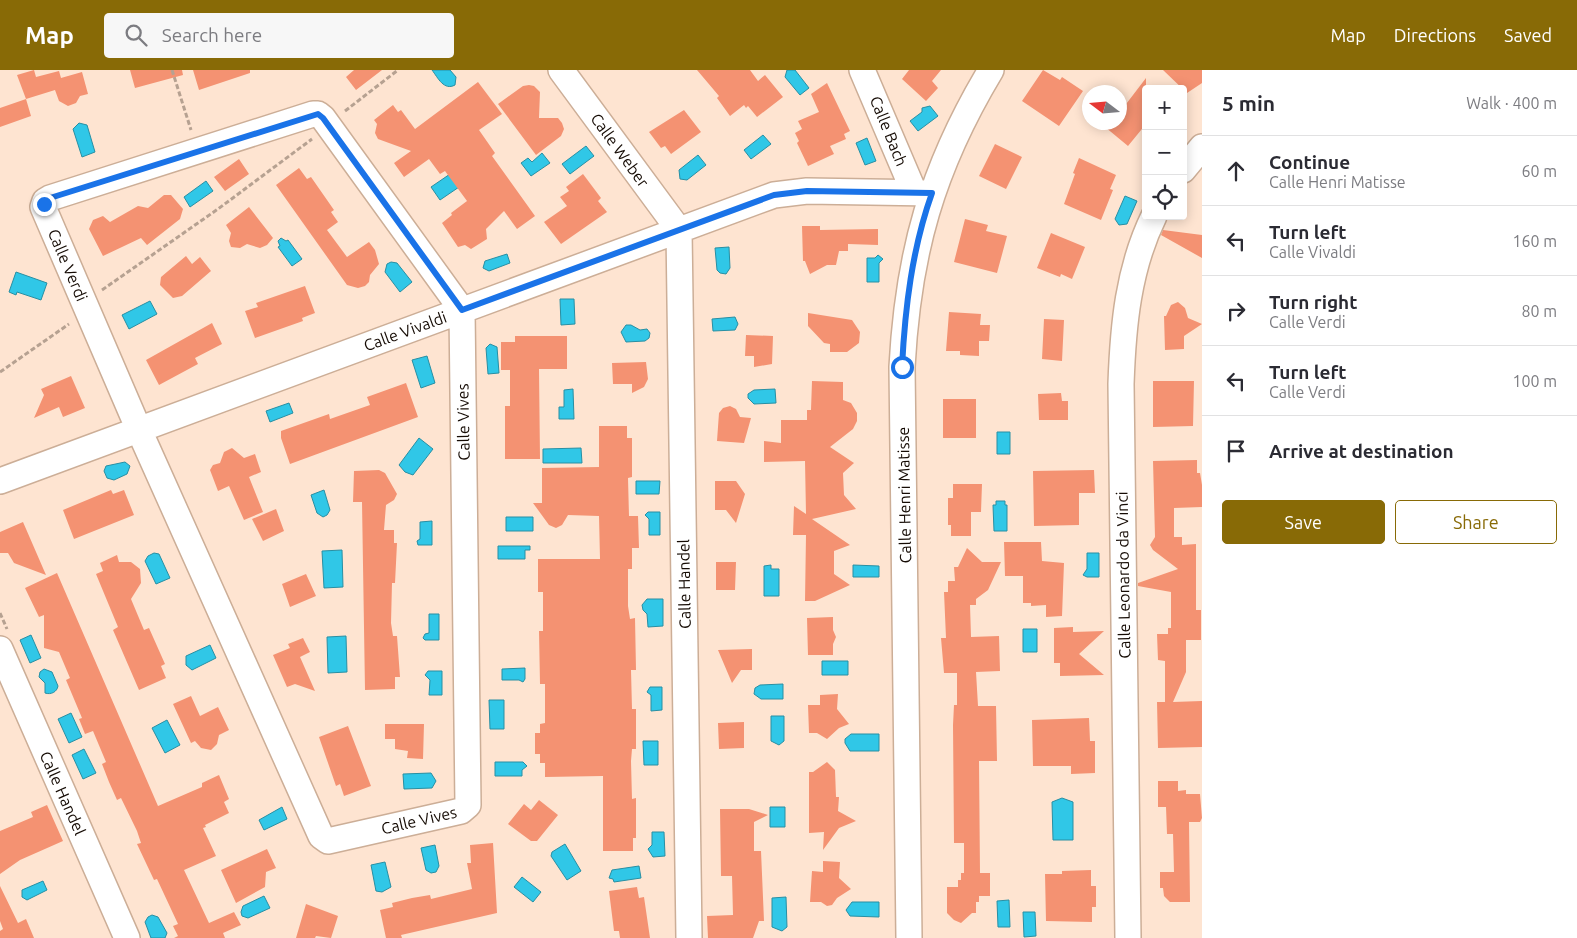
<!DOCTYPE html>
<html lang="en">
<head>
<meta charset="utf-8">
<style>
	:root { --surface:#fff; --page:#f7f7f7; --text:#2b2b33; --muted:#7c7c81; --line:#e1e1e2; --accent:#886a06 }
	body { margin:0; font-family:Ubuntu,sans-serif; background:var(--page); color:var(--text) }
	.controls { position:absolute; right:15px; top:15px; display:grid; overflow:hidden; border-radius:5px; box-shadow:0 2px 12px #0003 }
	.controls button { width:45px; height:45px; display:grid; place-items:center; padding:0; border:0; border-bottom:1px solid var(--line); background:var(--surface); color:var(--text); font:25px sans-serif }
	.compass { position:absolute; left:1082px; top:15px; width:45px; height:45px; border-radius:50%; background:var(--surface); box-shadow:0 2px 12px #0003; rotate:286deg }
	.stop { position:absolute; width:15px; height:15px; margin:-11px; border:4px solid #1a73e8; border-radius:50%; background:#fff }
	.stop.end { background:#1a73e8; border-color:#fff; box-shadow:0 1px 5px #0008 }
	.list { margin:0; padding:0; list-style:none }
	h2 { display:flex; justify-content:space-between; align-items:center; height:65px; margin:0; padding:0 20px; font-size:21px }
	h2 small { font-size:16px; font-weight:400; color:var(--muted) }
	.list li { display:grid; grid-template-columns:32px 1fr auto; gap:15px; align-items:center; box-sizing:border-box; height:70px; padding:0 20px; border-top:1px solid var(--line) }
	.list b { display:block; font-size:19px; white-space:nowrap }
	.list p { margin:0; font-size:16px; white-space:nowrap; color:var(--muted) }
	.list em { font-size:16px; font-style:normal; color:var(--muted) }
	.actions { display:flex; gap:10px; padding:15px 20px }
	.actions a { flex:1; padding:11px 0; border:1px solid var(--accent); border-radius:5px; text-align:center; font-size:18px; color:var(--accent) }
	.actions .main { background:var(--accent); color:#fff }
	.icon { flex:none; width:28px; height:28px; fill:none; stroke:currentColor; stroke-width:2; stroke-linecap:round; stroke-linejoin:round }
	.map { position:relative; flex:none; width:1202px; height:868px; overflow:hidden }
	header { display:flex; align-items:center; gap:30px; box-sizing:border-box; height:70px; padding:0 25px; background:var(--accent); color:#fff }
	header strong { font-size:24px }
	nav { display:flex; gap:28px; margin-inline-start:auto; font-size:18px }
	.search { width:350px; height:45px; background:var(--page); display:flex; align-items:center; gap:12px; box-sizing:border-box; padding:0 18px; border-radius:5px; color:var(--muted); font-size:19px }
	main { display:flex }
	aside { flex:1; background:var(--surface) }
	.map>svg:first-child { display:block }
	.water { fill:#30c7e7; stroke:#288fa3 }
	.building { fill:#f49272 }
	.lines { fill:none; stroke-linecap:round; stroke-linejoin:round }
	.minor-casing { stroke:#ccae97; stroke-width:28 }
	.path { stroke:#b6a191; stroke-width:3; stroke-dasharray:5 2.5; stroke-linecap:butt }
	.minor { stroke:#fff; stroke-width:25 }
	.route { stroke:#1a73e8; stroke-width:6 }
	.labels { text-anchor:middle; stroke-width:4.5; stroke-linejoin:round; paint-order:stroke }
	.street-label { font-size:16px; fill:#150b04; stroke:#fff }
</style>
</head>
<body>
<header>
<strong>Map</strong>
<div class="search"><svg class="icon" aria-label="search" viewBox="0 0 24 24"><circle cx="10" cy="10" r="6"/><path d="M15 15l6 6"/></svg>Search here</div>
<nav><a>Map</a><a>Directions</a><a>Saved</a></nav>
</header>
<main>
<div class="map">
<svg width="1202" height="868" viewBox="0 0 1202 868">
	<rect width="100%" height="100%" fill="#fee4d1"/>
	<path class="water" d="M432,0H450L456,7L455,15C444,21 438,8 432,0Z
		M787,0H795L809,18L800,25L785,7Z
		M930,36L938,46L918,61L910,51L922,42V38Z
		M79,53L87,55L95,82L82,87L73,59Z
		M763,65L771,74L751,89L744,80Z
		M867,68L876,91L865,95L856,73Z
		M586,76L594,86L570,104L562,94Z
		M542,83L550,93L531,106L521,93L528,88L532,92Z
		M698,85L706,95L687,110L680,109L679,100Z
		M453,102L462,115L440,130L431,117Z
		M206,111L213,121L190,137L184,127Z
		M1125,126L1137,131L1127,154L1119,155L1115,149Z
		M281,168L286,171L288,170L302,189L292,196L278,177L280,176L278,171Z
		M729,177L730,198L726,204L720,203L717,200L715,178Z
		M507,184L510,193L489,201L483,198L485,191Z
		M878,185L883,189L879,193V212H867V188H875Z
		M391,192L397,193L412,212L400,222L385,202L387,194Z
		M16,202L47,213L41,230L17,222L16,225L9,222Z
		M560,229H574L575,254L561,255Z
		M150,231L157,244L129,259L122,245Z
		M735,247L738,254L735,260L713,261L712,249Z
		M626,255H631L640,260L647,259L650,263L649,268L645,271L626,272L621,262Z
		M490,274L497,277L499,303L488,304L486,278Z
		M427,286L435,313L421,318L412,290Z
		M573,319L574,349H559V337H564V320Z
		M775,319L776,333L754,334L748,328V324L754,320Z
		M289,333L293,343L270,352L266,341Z
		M997,362H1010V384H997Z
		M419,368L433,379L413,405L405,402L399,395Z
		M581,378L582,393H543V379Z
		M125,392L130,396L127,404L114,410L107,408L104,401L106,396Z
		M636,411H660L659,424H636Z
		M324,420L330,440L327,445L323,447L317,443L311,425Z
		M996,431H1005V435H1007V461H994L993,435H996Z
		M648,442H660V465H649V449L645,445Z
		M506,447H533V461H506Z
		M432,451V475H418L417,471L420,469V452Z
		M498,476H530V480H525V489H498Z
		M342,480L343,517L324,518L322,481Z
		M154,483L159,484L170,508L156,514L145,491L148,486Z
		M1087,483H1099V507H1087L1083,505L1087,499Z
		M771,495V499H779V526H764V496Z
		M853,495L879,496V507H853Z
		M647,529H663V556L648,557L647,544L643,540L642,535Z
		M429,544H439V570H425L423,568L425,564L429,563Z
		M1023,559H1037V582H1023Z
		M31,565L41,588L30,593L20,570Z
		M346,566L347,602L328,603L327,567Z
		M210,575L216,588L192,600L186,595V586Z
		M822,591H848V605H822Z
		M525,598V609L523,612L519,610H502V599Z
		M44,599L52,602L58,616C57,622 51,625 45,623V613L39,607L40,602Z
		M428,601H442V625H429L430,610L425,605Z
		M783,614V629H761L754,624L755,618L760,615Z
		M650,617H662V640L651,641V625L647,622Z
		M489,630H504V659H490Z
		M71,643L82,667L69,673L58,649Z
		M771,646H784V671L779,675L771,671Z
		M167,650L180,675L165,683L152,658Z
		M851,664H879V681H850L845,673V669Z
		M643,671H658V695H644Z
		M84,679L96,703L83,709L72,685Z
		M495,692H523L527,696L522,700V706H495Z
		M431,703L436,711L432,718L404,719L403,704Z
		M1062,728L1073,732V770H1053L1052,732Z
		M282,737L287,749L264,760L259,750Z
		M770,737H785V757H770Z
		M652,762H664L665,786L653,787L648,779L652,775Z
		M565,774L581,801L567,810L551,786L552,782Z
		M435,775L439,796L436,802L431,803L426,800L421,778Z
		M385,792L391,817L382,822L376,821L371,795Z
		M639,796L641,808L614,812L613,809L609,808L612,800Z
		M522,807L541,822L533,832L514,817Z
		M43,811L47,820L27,830L22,827V820Z
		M264,826L270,838L248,848L242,846L241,842L243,836Z
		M786,827L787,857L782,861L772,857V828Z
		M1009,830L1010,857H998L997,831Z
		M852,832H879V847L850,846L846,840Z
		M1023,842H1035L1036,866L1024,867Z
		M152,845L158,847L167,863L165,868H151L145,852L148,847Z"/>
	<path class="building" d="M34,0L36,7L59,1L61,8L82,2L88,24L80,26L76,33L68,36L59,31L55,20L26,29L17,5Z
		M130,0H182L183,5L135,18Z
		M193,0H250V3L199,20Z
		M354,0H382L356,20L346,7Z
		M697,0H750L758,11L765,5L783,27L757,47L748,36L746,38L744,35L730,46L717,28L719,26Z
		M909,0H941L932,11L938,18L926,31L902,9Z
		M1043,0L1060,10L1062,7L1083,21L1059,56L1022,31Z
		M1163,0H1202V13L1187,23Z
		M1146,8V54L1128,76L1099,52H1120V42Z
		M478,12L502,44L479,60L495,83L492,86L535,146L517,159L504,141L486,159L487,169L471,179L465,175L458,177L442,153L452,145L451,143L467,131L445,101L440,104L429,89L404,107L394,93L411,81L378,69L375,63L377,54L374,50L393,35L398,42L401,40L415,59Z
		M827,13L850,61L844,64L846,69L830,76L834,84L808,96L797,73L799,71L795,63L802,59L798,51L819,42L811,24Z
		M529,15L534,16L540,22L539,48H558L562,53L564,59L561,66L536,85L498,34L523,16Z
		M26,29L31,46L0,57V38Z
		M684,40L701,62L671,84L665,76L661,78L649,62Z
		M995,74L1022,87L1006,119L979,106Z
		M1079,88L1116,105L1110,119L1113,120L1101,150L1064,134L1075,104L1073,103Z
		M239,89L249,104L225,121L214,107Z
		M299,98L307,109L311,107L334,140L331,142L338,152L327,160L347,187L369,172L375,180L379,194L370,205L369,212L365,216L358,218L347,215L276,115Z
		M583,104L601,128L598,131L607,142L561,174L544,152L567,136L560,127L569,121L566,117Z
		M164,125H171L183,139L180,149L147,175L141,168L103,186L89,159L93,150L103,146L110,152L138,136L148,138Z
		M249,137L273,168L267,175L260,178L247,174L240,178L231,177L229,171L231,163L226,155Z
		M965,149L988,155L986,161L1007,166L997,203L954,192Z
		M802,156H820V160L878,159V175L848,174V181H839L836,195H827L810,204L805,191H803Z
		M1163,160L1202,165V188L1161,165Z
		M1051,163L1085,177L1072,209L1061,204L1060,207L1037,198Z
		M186,186L192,194L200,187L211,201L182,226L173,228L160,215L161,207Z
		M305,216L315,243L302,248L303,251L255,268L245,241L258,237L256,233Z
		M1178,232L1185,238L1188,248L1202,254L1184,266V279L1165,280L1164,246H1166L1171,235Z
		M949,242L981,244L980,255H990L989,271H979V286L960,285V281H946Z
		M808,243L852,250L860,262L859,273L847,282H830V274L824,273L808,256Z
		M1044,249L1064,250L1062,291L1042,289Z
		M212,253L222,274L195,288L198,294L159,315L146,290Z
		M746,265L773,266L772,294L754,297V286H745Z
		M515,266H567V299H539L540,389H505V336H510V300H501V272H515Z
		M646,292L648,309L644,317L632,323V314H613L612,293Z
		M71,306L85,338L63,347L59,337L34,348L44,325L41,319Z
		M812,311L843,312V330L851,333L857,343V351L853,359L830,377L854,393L843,403L844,425L856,439L812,449L850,475L834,481V504L850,515L815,531H805L806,465H793L794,436L806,444L805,391L764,392V371L781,373V350H807V340H811Z
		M1153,311H1194L1193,356L1153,357Z
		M406,313L418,347L290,394L281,368V361L329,344L330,349L370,335L367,327Z
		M1061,323L1062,331H1068V350H1039L1038,324Z
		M943,329H976V368H943Z
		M730,336L736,339L740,347L751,348L744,373L717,371L719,343L723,338Z
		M599,356H627V368H632V407L628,408L629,446H638L639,478H632V499H628V536L630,549L635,548L636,600H631L632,639H636V679H632L631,691L632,729L636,728V768H633V781H603V706L545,707V693H540V684H535V663H540V654L545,653V614H540L539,561H543V522H538V489H600L599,446L568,445L562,455L556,458L549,455L533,433H542V398L599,397Z
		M232,378L244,388L255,384L261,402L249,407L263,442L244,450L229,416L218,421L210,400L213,395L220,393L224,382Z
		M1197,390V403H1200L1202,415V437L1174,438V467H1182V475L1196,474V540H1201V570H1186V602L1173,632L1202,631V677L1158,678L1157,632H1165V591L1158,590L1157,564H1168V558H1171V522L1138,516V513L1178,499L1153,480L1150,475L1155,467L1153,391Z
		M379,400L385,403L397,424L394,430L386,435L384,460H394V473H397L395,513H392L391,553L393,566H397L400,607H395V619L365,620L362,432H353L354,401Z
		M1094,400L1095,423H1079V455L1034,456L1033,401Z
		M715,411H736L745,424L736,453L726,440H715Z
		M953,414H982L981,442H971V466H951V455H948V428H953Z
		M111,420L113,424L124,420L134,445L74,469L63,440Z
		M276,439L284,461L263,471L252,449Z
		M23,452L46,505L14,493L8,483H0V462Z
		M1004,472H1041L1042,491L1064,493L1062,546L1046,547V535L1031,536V533H1023V506H1005Z
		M967,478L982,492H1001L988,520L976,529V535H970L971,567L999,566L1000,601L976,602L978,636H996L997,691H979L980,803H990V826H979V832H976V843H972L961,853L954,850L947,843V817H958V810H961V803H964V773H954L953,655L954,635H957V603H944L941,568H946L944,522H948V511H955L954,497H958Z
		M117,485L119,492H131L140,499L141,513L131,529L144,560L149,558L165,594L161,596L166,608L139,620L113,560L118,557L96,504L103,501L100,493Z
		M716,492H736L735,520H716Z
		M57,503L158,736L202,717V713L219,705L229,729L224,732L229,743L205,755L206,757L203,758L216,786L184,800L209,853L234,842L241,855L223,863L225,868H174L178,866L173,856L178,854L157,809L154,810L137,774L141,773L137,761L121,728L117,730L109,712L102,694L106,692L93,661L85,664L79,649L82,648L66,610L70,608L59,582L44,578V545L39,547L25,518Z
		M306,504L316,526L290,537L282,514Z
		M833,547V560L836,567L833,574V585H808L807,548Z
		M1073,557V562L1104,561L1079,584L1104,605L1060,606V593H1054V558Z
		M303,568L310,582L300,587L315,621L295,614L287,617L273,585L290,578L288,574Z
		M752,579V600H741L732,613L718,580Z
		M838,624L837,639L849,654L839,658L827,669L817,663H809L808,635H820V625Z
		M191,626L200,646L218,637L229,660L219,665L217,674L211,680L201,678L195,671L191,673L173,634Z
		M1089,648L1090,671H1095V703L1071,704V696H1033L1032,650Z
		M744,652V678L719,679L718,653Z
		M385,654H424L423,689L407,688L408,681L395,679V669H385Z
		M348,656L371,716L344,726L340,714L336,716L319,667Z
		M827,692L835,700L836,727H839L838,741L856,751L839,758L823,780L824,762L809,763V702H813Z
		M1158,711H1178V721L1186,720V724H1200L1202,748L1200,752H1189L1190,832H1170L1164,826L1163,818H1160V802H1174L1173,764H1167L1166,737H1158Z
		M539,730L558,745L537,771H531L508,754L524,734L531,740Z
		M47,735L63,771L20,790L0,804V761L33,747L31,742Z
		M720,739H749L768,745L754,752V781H761L764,851H759L753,868H708L707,846L733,845L732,806H721Z
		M493,773L497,843L401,865L402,868H386L380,840L393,837L392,833L412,828L430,825L431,829L472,819L467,793H471L470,775Z
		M267,779L276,798L266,802L265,817L236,833L221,800Z
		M823,791L840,792L839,808L851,819L837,828L832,835L827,836L821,832H810L812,801L823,802Z
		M1091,800V816H1096V837H1092V852L1046,851L1045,804H1062V801Z
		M0,816L18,853L26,849L34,868H0V861L3,859L0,851Z
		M637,817L639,828L644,827L650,868H620L619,861H614L609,821Z
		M306,834L338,846L331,868L316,866L315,868H296Z"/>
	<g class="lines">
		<defs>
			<path id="minor" d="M561,0L679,160L689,868
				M862,0L914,122
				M313,44H318L323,48L462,240L468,735L461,741L328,771L321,766L139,360L43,137L45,131L50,128Z
				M1183,100L1202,77
				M0,411L774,125L807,121L932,123
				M0,579L127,868
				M909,868L902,297C908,183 932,98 991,0
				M1128,868L1121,314C1123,256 1128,199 1154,146"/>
		</defs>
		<use href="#minor" class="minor-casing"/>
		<path class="path" d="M172,0L191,60
			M345,41L398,0
			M102,220L218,139L312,69
			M0,302L69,254
			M0,543L7,559"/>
		<use href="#minor" class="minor"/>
	</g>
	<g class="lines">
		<path class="route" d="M44,134L50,128L318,44L323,48L462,240L774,125L807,121L932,123C912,179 905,238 902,297"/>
	</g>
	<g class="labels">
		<g class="street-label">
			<text transform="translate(889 61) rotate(68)" y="6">Calle Bach</text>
			<text transform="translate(620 80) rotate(54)" y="6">Calle Weber</text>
			<text transform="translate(68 195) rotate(67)" y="6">Calle Verdi</text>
			<text transform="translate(405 261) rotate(-20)" y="6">Calle Vivaldi</text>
			<text transform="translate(463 352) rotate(-91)" y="6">Calle Vives</text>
			<text transform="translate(904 425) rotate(-91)" y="6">Calle Henri Matisse</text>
			<text transform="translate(1123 505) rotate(-91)" y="6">Calle Leonardo da Vinci</text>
			<text transform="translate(684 514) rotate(-91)" y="6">Calle Handel</text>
			<text transform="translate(63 723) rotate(66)" y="6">Calle Handel</text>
			<text transform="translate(419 750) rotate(-13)" y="6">Calle Vives</text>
		</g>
	</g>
</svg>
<div class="controls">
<button>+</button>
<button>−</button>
<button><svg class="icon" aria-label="locate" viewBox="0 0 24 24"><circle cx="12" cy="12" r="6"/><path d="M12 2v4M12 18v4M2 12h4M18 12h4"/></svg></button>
</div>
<svg class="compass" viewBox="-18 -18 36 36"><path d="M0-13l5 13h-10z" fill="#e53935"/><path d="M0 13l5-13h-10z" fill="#7c7c81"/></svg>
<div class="stop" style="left:902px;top:297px"></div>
<div class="stop end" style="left:44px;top:134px"></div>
</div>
<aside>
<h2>5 min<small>Walk · 400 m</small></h2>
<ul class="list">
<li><svg class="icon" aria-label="ahead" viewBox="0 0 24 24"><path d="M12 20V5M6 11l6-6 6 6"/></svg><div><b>Continue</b><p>Calle Henri Matisse</p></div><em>60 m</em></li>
<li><svg class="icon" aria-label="left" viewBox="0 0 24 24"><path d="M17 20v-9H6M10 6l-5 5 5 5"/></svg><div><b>Turn left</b><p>Calle Vivaldi</p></div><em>160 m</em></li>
<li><svg class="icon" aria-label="right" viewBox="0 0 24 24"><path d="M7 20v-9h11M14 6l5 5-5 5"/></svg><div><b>Turn right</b><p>Calle Verdi</p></div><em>80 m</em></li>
<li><svg class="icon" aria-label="left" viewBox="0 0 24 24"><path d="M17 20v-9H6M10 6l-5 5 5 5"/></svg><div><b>Turn left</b><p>Calle Verdi</p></div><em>100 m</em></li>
<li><svg class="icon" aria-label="arrive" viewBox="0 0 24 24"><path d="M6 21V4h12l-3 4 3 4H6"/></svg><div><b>Arrive at destination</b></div></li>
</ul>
<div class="actions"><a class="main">Save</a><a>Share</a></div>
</aside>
</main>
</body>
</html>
